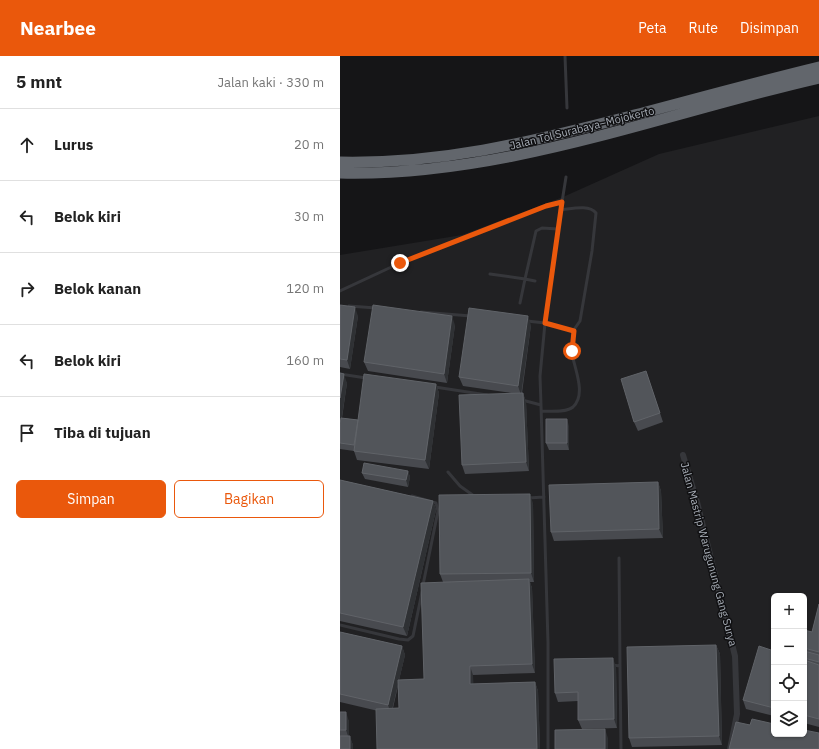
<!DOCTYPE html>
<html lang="id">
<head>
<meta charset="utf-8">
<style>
	:root { --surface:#fff; --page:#f2f2f2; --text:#222; --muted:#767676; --line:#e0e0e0; --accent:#ea580c }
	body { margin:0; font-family:"IBM Plex Sans",sans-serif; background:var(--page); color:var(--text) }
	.controls { position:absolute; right:12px; bottom:12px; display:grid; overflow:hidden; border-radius:6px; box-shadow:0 1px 3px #0004 }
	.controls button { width:36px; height:36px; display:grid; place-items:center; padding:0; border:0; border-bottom:1px solid var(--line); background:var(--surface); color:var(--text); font:20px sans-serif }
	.stop { position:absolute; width:12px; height:12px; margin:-9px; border:3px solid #ea580c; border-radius:50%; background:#fff }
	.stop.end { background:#ea580c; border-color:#fff; box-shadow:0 1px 4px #0008 }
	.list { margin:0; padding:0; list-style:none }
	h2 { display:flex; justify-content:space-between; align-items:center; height:52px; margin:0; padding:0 16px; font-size:17px }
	h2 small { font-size:13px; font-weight:400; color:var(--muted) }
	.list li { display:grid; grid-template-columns:26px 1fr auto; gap:12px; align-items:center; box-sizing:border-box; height:72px; padding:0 16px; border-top:1px solid var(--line) }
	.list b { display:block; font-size:15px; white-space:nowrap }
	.list em { font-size:13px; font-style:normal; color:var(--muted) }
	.actions { display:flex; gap:8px; padding:12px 16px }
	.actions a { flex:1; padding:9px 0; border:1px solid var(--accent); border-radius:6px; text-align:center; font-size:14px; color:var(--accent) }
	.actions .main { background:var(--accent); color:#fff }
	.icon { flex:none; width:22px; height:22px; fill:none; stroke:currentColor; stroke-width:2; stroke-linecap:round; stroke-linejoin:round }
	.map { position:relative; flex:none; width:479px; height:693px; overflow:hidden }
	header { display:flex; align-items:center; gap:24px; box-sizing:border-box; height:56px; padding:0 20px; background:var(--accent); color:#fff }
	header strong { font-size:19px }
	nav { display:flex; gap:22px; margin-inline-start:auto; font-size:14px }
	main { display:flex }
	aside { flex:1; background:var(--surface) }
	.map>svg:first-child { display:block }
	.built { fill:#212123; fill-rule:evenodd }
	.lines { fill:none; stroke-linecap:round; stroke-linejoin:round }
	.lane { stroke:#36373b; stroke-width:3 }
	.street { stroke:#36373b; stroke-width:6 }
	.highway { stroke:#62666c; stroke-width:11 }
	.wall { fill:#484a4f; fill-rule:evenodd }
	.shaded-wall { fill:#2f3134 }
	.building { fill:#52555a; stroke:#606368 }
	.route { stroke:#ea580c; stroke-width:5 }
	.labels { text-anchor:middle; stroke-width:3; stroke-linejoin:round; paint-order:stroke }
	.street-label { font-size:11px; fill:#a7adb6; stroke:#101012 }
</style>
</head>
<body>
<header>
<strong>Nearbee</strong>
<nav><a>Peta</a><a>Rute</a><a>Disimpan</a></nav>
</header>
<main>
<aside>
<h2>5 mnt<small>Jalan kaki · 330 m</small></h2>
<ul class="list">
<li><svg class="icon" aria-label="ahead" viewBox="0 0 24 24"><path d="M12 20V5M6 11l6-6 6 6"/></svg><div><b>Lurus</b></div><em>20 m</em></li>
<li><svg class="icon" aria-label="left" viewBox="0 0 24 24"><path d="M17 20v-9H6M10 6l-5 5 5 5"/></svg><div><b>Belok kiri</b></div><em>30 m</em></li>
<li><svg class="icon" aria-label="right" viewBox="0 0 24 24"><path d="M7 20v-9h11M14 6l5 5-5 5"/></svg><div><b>Belok kanan</b></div><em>120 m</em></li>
<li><svg class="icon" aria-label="left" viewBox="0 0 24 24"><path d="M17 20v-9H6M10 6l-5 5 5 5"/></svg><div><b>Belok kiri</b></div><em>160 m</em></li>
<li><svg class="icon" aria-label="arrive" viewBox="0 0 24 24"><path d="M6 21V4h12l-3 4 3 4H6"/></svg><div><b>Tiba di tujuan</b></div></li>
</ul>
<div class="actions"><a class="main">Simpan</a><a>Bagikan</a></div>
</aside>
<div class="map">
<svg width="479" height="693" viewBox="0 0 479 693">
	<rect width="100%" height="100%" fill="#151517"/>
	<path class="built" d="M479,60V693H0V199L122,179L223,141L319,98ZM434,540H464V678H434Z"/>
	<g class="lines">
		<path class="lane" d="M225,0L227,52
			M220,154C231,153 249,148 256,157L252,195L240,265L233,275
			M150,218L185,223L196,175L202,172L218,173
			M0,235L60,207L206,150L222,146L226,121
			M180,247L185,223L195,225
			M9,250L36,252
			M81,256L131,260
			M187,265L205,267L233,275C233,282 231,290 232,297C234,312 247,338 233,351C226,357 210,355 202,355
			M0,318L26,322
			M95,331L147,339
			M182,344L201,349L208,587V693
			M201,349L200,320L205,267L222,146
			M108,416L120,430L134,440
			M72,440L96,447L98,455L83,529
			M188,442L204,441
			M279,502L280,610
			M0,569L59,583L68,584L73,580L82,536
			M272,609L280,610L281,693"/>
		<path class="street" d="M343,399L357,446L395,600L397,658L390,693"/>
		<path class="highway" d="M0,106C100,108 187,87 283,62C348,45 413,27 479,11
			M0,117C164,121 321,58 479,22"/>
	</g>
	<path class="wall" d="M0,249L18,260L10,313L0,311Z
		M115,269L107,327L28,315L24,306Z
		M191,269L182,337H183L186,346L189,415L125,418L122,409L171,337L123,330L119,321Z
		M306,315L323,366L298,375L294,366Z
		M0,317L7,327L2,362L18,364L96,328L99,337L89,413L17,404L14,395L0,393Z
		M229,370V394H209L206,387Z
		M68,415L70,421L68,431L25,423L22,417Z
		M0,424L93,445L96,454L67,580L0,565Z
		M318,426L321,435L323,482L214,485L211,476Z
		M193,447L194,526H190L192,532L195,617L133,619V628L195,626L198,635L200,693L0,646V576L62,590L65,599L59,624L84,623L103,526L100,518ZM58,630L59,652H53Z
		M479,548V671L464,667V574L472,576Z
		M376,589L380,598L382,689L292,691L289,682Z
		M434,595V660L406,653L403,644Z
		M276,611L277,672L242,673L238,664V645L218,646L215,637Z
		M0,656L9,665V680L13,689V693H0Z"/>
	<path class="shaded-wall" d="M15,251L18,260L10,313L7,304Z
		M112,260L115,269L107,327L104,318Z
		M188,260L191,269L181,339L178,330Z
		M4,318L7,327L0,373V342Z
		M96,328L99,337L89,413L85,404Z
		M183,337L186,346L189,415L186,406Z
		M227,363L229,370V394L227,387Z
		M68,415L70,421L68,431L66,424Z
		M318,426L321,435L323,482L319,473Z
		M190,438L193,447L194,526L191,517Z
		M93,445L96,454L67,580L63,571Z
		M189,523L192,532L195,617L192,608Z
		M376,589L380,598L382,689L379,680Z
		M62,590L65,599L51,658L48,649Z
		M273,602L276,611L277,672L274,663Z
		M130,610L133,619L134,637L130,628Z
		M195,626L198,635L200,693H197Z
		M6,656L9,665V683L6,674Z
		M265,673L268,682V693H265Z
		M10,680L13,689V693H10Z"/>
	<path class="building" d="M0,249L15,251L7,304L0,303Z
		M33,249L112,260L104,318L24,306Z
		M129,252L188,260L178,330L119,321Z
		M306,315L320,357L294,366L281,323Z
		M0,317L4,318L0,342Z
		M24,318L96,328L85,404L14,395Z
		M183,337L186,406L122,409L119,339Z
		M1,362L18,364L14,389L0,387V368Z
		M206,363H227V387H206Z
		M24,407L68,415L66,424L22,417Z
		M0,424L93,445L63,571L0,557Z
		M318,426L319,473L211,476L209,429Z
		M190,438L191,517L100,518L99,439Z
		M189,523L192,608L130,610V628L195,626L197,693H37L36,653L59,652L58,624L84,623L81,527Z
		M479,548V596L464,592V574L472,576Z
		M0,576L62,590L48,649L0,638Z
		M376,589L379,680L289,682L287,591Z
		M419,590L434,595V652L403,644Z
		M464,595L479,599V606L464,602Z
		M273,602L274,663L238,664V636L215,637L214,603Z
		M464,604L479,609V663L464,659Z
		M0,656H6V674H0Z
		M412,663L434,668V678H457L463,679V678H464V674L479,677V693H389L396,666L410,669Z
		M265,673V693H215V674Z
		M0,680H10V693H0Z"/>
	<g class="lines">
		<path class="route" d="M60,207L206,150L222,146L205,267L234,275L232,295"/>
	</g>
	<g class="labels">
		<g class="street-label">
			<text transform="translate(242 72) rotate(-14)" y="4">Jalan Tol Surabaya–Mojokerto</text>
			<text transform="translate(369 498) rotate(75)" y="4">Jalan Mastrip Warugunung Gang Surya</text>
		</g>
	</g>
</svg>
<div class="controls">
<button>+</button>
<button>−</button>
<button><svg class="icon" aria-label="locate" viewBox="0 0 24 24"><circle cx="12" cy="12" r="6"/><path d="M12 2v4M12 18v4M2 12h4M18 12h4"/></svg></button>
<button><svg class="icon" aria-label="layers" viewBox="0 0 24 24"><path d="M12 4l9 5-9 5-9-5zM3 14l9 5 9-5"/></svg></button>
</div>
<div class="stop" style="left:232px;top:295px"></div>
<div class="stop end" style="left:60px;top:207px"></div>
</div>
</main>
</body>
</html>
